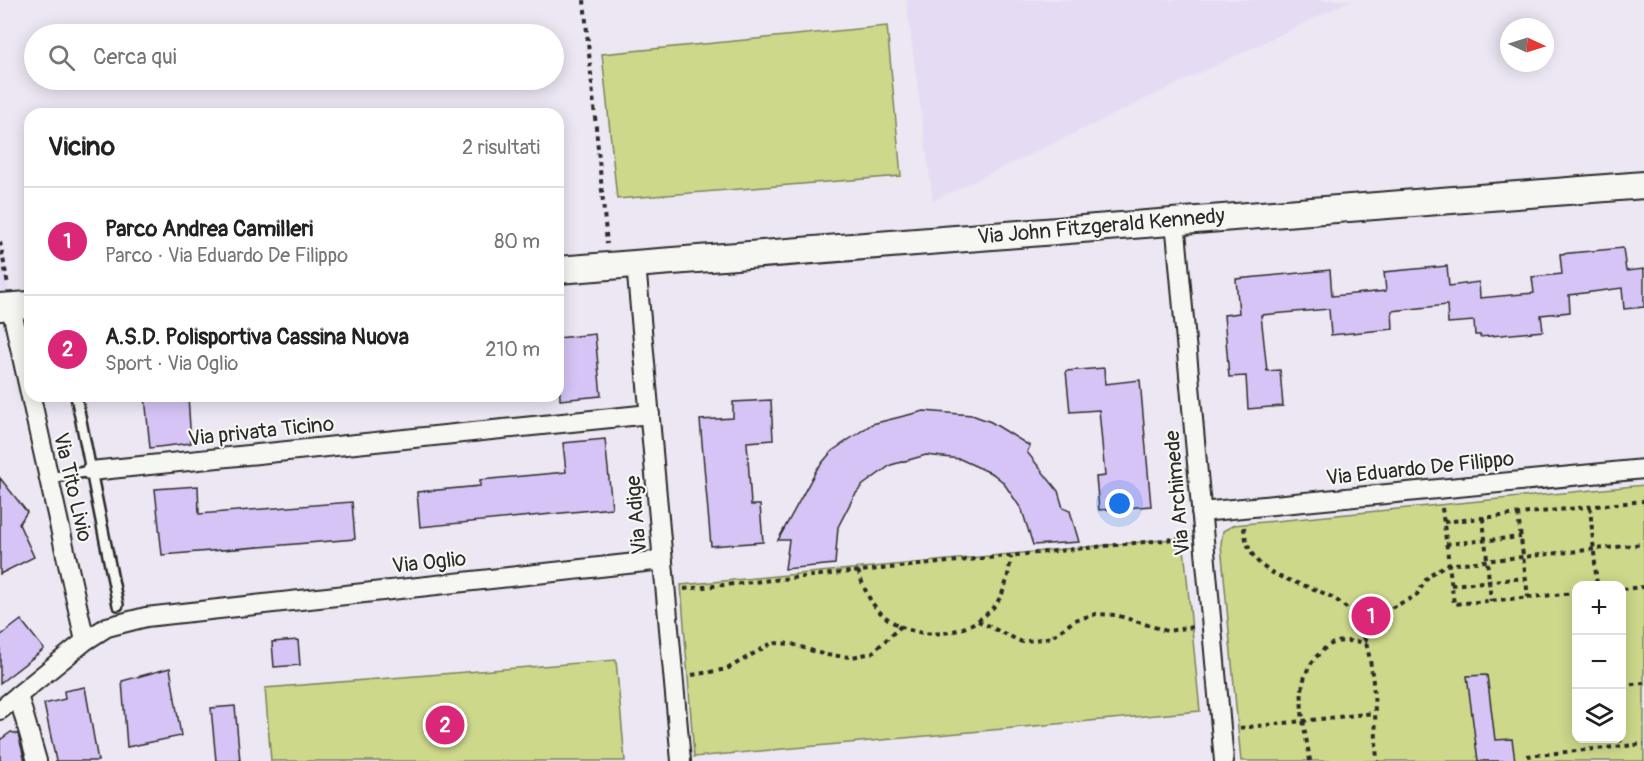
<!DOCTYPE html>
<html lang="it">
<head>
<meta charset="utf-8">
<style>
	:root { --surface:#fff; --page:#f2f2f2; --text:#222; --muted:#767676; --line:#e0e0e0; --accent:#db2777 }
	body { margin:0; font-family:Pangolin,sans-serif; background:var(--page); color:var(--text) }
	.controls { position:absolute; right:18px; bottom:18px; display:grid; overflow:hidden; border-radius:12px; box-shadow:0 3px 15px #0003 }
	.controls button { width:54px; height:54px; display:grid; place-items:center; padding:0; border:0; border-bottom:2px solid var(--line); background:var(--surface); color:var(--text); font:30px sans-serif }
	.compass { position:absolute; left:1500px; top:18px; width:54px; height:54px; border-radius:50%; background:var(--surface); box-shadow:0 3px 15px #0003; rotate:94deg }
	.you { position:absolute; left:1120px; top:504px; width:21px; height:21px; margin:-15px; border:4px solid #fff; border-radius:50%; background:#1a73e8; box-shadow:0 0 0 9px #1a73e833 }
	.badge { display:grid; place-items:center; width:39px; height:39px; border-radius:50%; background:var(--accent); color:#fff; font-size:20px; font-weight:700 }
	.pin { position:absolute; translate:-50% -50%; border:3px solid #fff; box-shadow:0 2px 6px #0006 }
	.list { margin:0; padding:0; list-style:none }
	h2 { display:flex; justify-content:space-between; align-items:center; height:78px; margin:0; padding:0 24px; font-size:26px }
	h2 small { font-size:20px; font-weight:400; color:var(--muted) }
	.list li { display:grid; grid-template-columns:39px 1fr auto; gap:18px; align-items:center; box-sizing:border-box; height:108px; padding:0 24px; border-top:2px solid var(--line) }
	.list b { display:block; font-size:22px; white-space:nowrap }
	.list p { margin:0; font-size:20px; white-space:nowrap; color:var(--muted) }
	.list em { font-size:20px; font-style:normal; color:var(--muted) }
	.icon { flex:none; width:33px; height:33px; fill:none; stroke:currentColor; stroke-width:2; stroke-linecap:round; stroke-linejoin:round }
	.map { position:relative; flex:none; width:1644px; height:761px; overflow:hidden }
	.search { position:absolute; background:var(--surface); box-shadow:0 3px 15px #0003; left:24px; top:24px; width:540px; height:66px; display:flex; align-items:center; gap:15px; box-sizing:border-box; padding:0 21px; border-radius:33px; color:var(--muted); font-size:22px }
	.panel { position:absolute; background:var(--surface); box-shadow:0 3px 15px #0003; left:24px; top:108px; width:540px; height:294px; border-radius:18px }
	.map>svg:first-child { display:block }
	.built { fill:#e5dcf4 }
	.green { fill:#cdd88b; stroke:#7c825b; stroke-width:1.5; fill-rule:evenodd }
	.building { fill:#d5c4f5; stroke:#2b2b2b; stroke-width:1.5 }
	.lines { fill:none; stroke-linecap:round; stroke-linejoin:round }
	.lane-casing { stroke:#2b2b2b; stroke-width:14 }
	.street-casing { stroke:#2b2b2b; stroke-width:22 }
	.secondary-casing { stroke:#2b2b2b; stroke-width:30 }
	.path { stroke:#2b2b2b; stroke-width:4; stroke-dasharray:4.5 4.5; stroke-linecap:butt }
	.lane { stroke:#f6f6f2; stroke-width:9 }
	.street { stroke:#f6f6f2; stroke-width:18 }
	.secondary { stroke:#f6f6f2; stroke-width:26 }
	.labels { text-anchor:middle; stroke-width:4.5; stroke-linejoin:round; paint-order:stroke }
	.street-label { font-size:21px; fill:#2b2b2b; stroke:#f6f6f2 }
</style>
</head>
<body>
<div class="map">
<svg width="1644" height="761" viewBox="0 0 1644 761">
	<rect width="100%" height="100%" fill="#ece7f3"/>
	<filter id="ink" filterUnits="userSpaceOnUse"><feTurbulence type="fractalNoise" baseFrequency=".0167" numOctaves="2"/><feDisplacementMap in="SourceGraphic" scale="12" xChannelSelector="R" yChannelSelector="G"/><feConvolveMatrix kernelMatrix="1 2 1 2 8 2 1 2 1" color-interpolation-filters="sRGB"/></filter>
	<g filter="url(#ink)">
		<path class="built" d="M906,0H1352L933,201Z
			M0,242L5,262L11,307H0Z"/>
		<path class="green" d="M887,26L901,176L617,199L602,54Z
			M1644,485V761H1241L1221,544L1223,531L1234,525ZM1576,586H1622V738H1576Z
			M1183,538L1200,711L694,757L681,585Z
			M616,660L625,761H271L265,688Z"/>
		<path class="building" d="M1623,248L1626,271L1644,269V307L1624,309L1622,288L1569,295L1570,312L1541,315L1543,331L1480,337V335H1475L1474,321L1448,323L1447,305L1392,311L1393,329L1331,335L1329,309L1261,315L1267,371L1280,370L1283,406L1248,409L1246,376L1229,377L1224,315L1239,313L1236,279L1330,270L1332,296L1386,291L1384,272L1447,266L1449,286L1479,282L1480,298L1534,293L1532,277L1562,274L1560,254Z
			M595,334L601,396L560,400L558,338Z
			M1104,368L1105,384L1140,380L1151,506L1099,510L1096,477L1105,476L1099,410L1070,412L1066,371Z
			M145,396H188L191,443L150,448Z
			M771,400L773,440L747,442L751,505H760L763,542L711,546L700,420L733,418V402Z
			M924,411L972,415L991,422L1030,446L1027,452L1058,491L1063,508L1070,511L1079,542L1033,545L1022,510L1003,482L993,474L960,459L926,455L891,465L863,485L854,496L838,527L835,564L785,569L789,540H778L817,469L832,451L872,424Z
			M605,439L612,508L420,527L417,492L480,486V480L566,472L563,443Z
			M0,478L27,512L19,524L34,557L0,574Z
			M198,486L199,514L352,502L355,539L162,555L155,489Z
			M21,620L44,649L0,683V636Z
			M298,640L300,665L274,667L272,642Z
			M170,668L181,736L127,747L122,681Z
			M1487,675L1495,740L1512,739L1515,761H1478L1467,676Z
			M85,687L98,761H56L44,704L65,699L64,691Z
			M235,706L240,761H216L211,708Z
			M11,732L18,734L25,761H0V740Z"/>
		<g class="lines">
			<defs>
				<path id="lane" d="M76,396L118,605
					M49,478L91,471"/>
				<path id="street" d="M1175,220L1224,761
					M636,264L681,761
					M11,307L85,641
					M91,471L650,414
					M1201,512L1644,469
					M18,695L37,761
					M0,710L85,641L107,627L146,617L663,560"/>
				<path id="secondary" d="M558,270L1644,185
					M0,307L30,305"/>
			</defs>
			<use href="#lane" class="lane-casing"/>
			<use href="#street" class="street-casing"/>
			<use href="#secondary" class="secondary-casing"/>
			<path class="path" d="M584,0L607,244
				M0,242L8,285
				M1590,507L1597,586
				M1442,508L1454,604L1576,593
				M1518,514L1528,597
				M1483,518L1491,601
				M1444,522L1644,501
				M1244,527C1250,594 1322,572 1354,617C1378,651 1374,720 1377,761
				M1446,544L1521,537
				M858,571C864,588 870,604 883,615C917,644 969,638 996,604C1006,590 1009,573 1011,556
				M1451,585L1525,578
				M684,589L1184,538
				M1622,589L1644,587
				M978,621L1022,642L1052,637L1075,620L1096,614L1116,615L1167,631L1193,627
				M692,675L727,669L772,643L792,644L825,655L852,657L872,653L901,626
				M1622,685L1644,683
				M1240,728L1374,713
				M1620,738L1621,746
				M1527,756L1644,744
				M1310,761C1305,725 1290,684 1318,655C1323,649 1329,644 1337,642C1345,640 1356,642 1365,642L1374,621L1393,607L1416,596L1429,575L1446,565L1644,544"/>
			<use href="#lane" class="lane"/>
			<use href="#street" class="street"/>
			<use href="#secondary" class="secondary"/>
		</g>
	</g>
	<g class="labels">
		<g class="street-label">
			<text transform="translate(1101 226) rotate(-5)" y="7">Via John Fitzgerald Kennedy</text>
			<text transform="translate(261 431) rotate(-6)" y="7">Via privata Ticino</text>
			<text transform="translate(1420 468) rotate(-6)" y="7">Via Eduardo De Filippo</text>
			<text transform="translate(73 487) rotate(77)" y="7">Via Tito Livio</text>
			<text transform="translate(1177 493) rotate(-95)" y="7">Via Archimede</text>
			<text transform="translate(636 515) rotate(-95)" y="7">Via Adige</text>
			<text transform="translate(429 562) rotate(-6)" y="7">Via Oglio</text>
		</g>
	</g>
</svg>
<div class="controls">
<button>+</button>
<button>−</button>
<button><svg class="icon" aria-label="layers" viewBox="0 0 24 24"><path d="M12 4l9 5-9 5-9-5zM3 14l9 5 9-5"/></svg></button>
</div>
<svg class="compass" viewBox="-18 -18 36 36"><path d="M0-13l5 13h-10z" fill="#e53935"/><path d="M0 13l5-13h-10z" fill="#767676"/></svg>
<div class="you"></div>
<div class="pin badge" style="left:1371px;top:616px">1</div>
<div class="pin badge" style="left:445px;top:725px">2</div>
<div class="search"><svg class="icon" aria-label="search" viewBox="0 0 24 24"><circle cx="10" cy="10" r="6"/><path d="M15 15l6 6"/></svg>Cerca qui</div>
<section class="panel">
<h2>Vicino<small>2 risultati</small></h2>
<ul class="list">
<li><span class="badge">1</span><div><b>Parco Andrea Camilleri</b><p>Parco · Via Eduardo De Filippo</p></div><em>80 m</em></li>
<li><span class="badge">2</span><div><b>A.S.D. Polisportiva Cassina Nuova</b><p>Sport · Via Oglio</p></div><em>210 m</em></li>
</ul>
</section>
</div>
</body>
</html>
